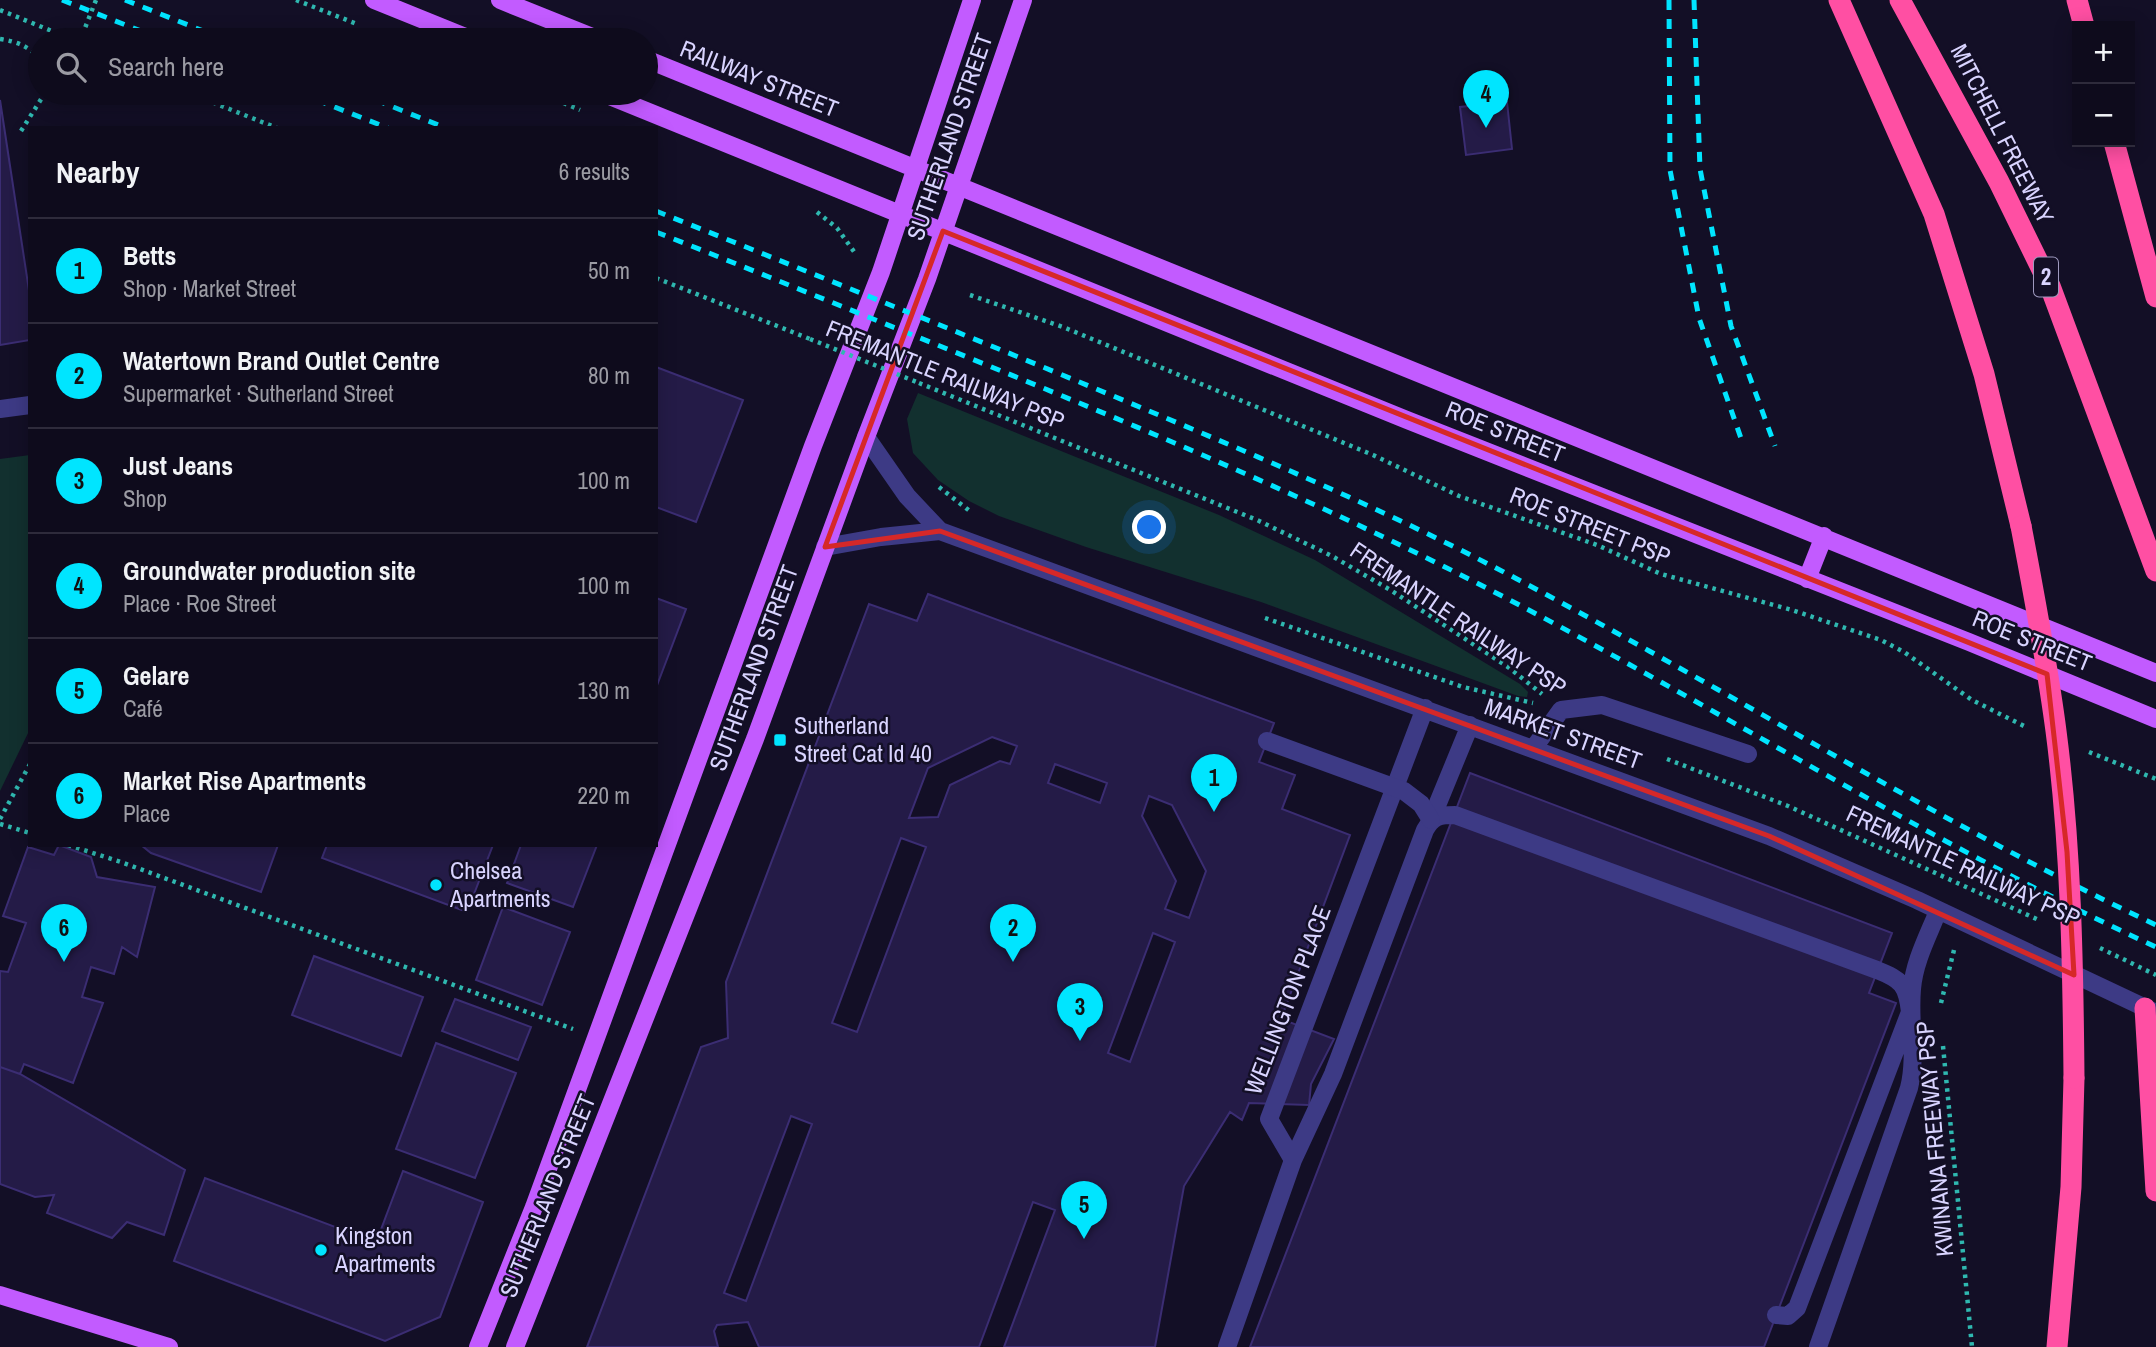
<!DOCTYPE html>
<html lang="en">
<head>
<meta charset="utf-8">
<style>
	:root { --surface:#0e0b1c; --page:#1c1929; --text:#f1f3f6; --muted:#9b9ba3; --line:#2e2b3b; --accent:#00e5ff }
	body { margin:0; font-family:"Archivo Narrow",sans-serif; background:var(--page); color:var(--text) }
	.controls { position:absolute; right:21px; top:21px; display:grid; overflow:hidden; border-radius:0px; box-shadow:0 4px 18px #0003 }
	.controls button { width:63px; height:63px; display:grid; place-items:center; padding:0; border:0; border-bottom:2px solid var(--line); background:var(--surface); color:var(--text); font:35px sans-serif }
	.you { position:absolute; left:1150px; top:528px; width:24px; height:24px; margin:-18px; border:5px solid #fff; border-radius:50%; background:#1a73e8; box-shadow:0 0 0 10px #1a73e833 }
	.badge { display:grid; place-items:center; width:46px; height:46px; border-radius:50%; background:var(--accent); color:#111; font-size:23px; font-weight:700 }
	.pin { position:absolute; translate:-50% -58px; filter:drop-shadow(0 2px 4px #0008) }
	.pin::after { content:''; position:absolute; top:37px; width:24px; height:21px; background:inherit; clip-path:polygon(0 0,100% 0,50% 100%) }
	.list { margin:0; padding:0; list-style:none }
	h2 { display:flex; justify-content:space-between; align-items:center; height:91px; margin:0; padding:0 28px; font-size:30px }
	h2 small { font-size:23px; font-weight:400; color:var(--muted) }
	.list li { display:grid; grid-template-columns:46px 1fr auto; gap:21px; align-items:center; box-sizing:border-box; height:105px; padding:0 28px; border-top:2px solid var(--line) }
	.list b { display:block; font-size:26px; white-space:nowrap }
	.list p { margin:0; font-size:23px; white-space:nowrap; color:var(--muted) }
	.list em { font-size:23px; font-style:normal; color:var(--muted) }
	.icon { flex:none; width:38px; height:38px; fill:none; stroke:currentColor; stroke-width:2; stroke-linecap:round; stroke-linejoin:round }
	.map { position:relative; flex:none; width:2156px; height:1347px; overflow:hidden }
	.search { position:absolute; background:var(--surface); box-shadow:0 4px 18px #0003; left:28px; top:28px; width:630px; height:77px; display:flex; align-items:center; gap:18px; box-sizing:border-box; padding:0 24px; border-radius:38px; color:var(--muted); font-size:26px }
	.panel { position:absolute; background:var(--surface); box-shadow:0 4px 18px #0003; left:28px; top:126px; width:630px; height:721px; border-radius:0px }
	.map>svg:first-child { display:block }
	.green { fill:#12302f }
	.building { fill:#241b47; stroke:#3b2d73; stroke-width:2; fill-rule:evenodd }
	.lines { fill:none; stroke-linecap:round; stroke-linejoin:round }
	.path { stroke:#2fb8b0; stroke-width:4.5; stroke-dasharray:3.5 5; stroke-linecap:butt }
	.minor { stroke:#3d3a85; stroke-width:18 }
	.major { stroke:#c25bff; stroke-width:18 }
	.highway { stroke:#ff4fa3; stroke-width:21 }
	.rail { stroke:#00e5ff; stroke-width:5; stroke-dasharray:10 9; stroke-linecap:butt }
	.path-bridge { stroke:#2fb8b0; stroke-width:4.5; stroke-dasharray:3.5 5; stroke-linecap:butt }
	.minor-bridge { stroke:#3d3a85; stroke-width:18 }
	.highway-bridge { stroke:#ff4fa3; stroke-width:21 }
	.marked { fill:none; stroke:#d62828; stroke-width:5; stroke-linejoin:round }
	.poi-dot { fill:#00e5ff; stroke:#130f26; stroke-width:2.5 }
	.labels { text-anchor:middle; stroke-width:5; stroke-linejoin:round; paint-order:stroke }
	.shield { fill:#130f26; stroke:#9e99be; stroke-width:2 }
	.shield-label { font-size:23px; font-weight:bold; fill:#d9d4ff }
	.street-label { font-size:24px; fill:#d9d4ff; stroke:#130f26 }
	.poi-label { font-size:24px; fill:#d9d4ff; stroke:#130f26; text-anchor:start }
</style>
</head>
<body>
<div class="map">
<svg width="2156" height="1347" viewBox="0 0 2156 1347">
	<rect width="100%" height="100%" fill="#130f26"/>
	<path class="green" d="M918,393L1219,515L1315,560L1520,684L1528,692L1527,697L1518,696L1261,602L1086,547L999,516L969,501L938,480L913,453L907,419Z
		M30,455V729L0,791V459Z"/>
	<path class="building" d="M0,100L30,297V340L0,345Z
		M1507,102L1512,149L1466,155L1460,107Z
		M656,367L743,400L696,522L656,507Z
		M928,594L1274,723L1259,762L1295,775L1282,809L1350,835L1281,1019L1334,1039L1311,1084L1309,1105L1249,1103L1242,1120L1230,1112L1184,1186L1155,1347H1004L1055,1210L1033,1202L979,1347H759L748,1322L717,1325L714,1331L718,1347H587L701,1047L728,1038L726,982L869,604L917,621ZM992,737L1017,746L1010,764L1000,761L950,785L938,817L909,818L928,768ZM1055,764L1107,783L1100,803L1048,783ZM1149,796L1172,805L1206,871L1189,918L1165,909L1176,881L1142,816ZM901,838L926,847L857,1032L832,1023ZM1153,933L1175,942L1130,1062L1108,1053ZM791,1116L812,1124L746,1301L724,1293Z
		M656,598L686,609L656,688Z
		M1470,773L1892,933L1869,993L1896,1003L1764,1347H1250Z
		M59,845L91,857L97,877L155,887L137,957L122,947L114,974L91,967L82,997L103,1003L73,1083L24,1064L20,1074L0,1067V971L8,972L26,923L3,916L28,847L54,855Z
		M141,845H278L261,892L151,853Z
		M327,845H493L467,912L322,858Z
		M521,845H597L573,907L507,883Z
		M503,907L570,932L542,1005L476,980Z
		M314,956L423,997L401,1056L292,1015Z
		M455,999L531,1027L518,1060L442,1031Z
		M436,1043L516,1073L475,1178L396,1149Z
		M0,1067L20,1074L185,1170L164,1235L127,1222L112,1238L47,1213L54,1195L35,1197L0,1184Z
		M403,1171L483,1202L440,1317L385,1341L174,1261L205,1178L367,1239L380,1232Z"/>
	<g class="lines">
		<path class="path" d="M296,0L357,24
			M0,10L74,40
			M0,39C18,42 29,46 40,60
			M75,40L83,33L96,0
			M189,93L277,128
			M540,93L580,110
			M21,131L45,93
			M817,212L837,228L855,253
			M656,278L810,339
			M970,295L1063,327L1373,455L1459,496L1597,545L1661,574L1792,610L1881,640L1904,652L1972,700L2028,728
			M919,383L1257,520L1332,556L1392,591L1508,667L1542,694
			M939,487L971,512
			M1265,618L1463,687L1533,703
			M2089,752L2156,779
			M1667,759L1788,806L2041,921
			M0,819L30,764
			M0,824L30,833
			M68,845L121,862L573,1029
			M2100,948L2156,975
			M1941,1003L1954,950
			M1943,1046L1972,1347"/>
		<path class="minor" d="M0,409L30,405
			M866,437L907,496L940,531
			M825,547L881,537L940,531L1769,836L1917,900L2156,1013
			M1533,749L1561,710L1602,705L1748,754
			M1431,820L1470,725
			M1293,1160L1333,1074L1425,830C1433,816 1439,815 1455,815L1877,970C1902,980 1907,985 1910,1012L1797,1308L1788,1316L1776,1315
			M1227,1347L1293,1160L1269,1119L1425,708
			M1818,1347L1909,1088C1917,1056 1909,1022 1912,989C1914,962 1928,936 1938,911"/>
		<path class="major" d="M374,0L473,40
			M500,0L600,40
			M646,59L2156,673
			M602,93L1407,420L1969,642L2156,719
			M1807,579L1824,536
			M0,1295L169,1347
			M478,1347L534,1207L813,446L881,272L972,0
			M515,1347L755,739L866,437L927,279L1023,0"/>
		<path class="highway" d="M1839,0L1934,214L1984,374L2021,526
			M1900,0L1999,182L2050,286L2156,571
			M2077,0L2084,26
			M2114,142L2156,297
			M2145,1008L2156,1191
			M2057,1347L2071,1187L2074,1078"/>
		<path class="rail" d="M62,0L164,40
			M125,0L226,40
			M1669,0L1670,170L1699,318L1743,444
			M1694,0L1700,169L1731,326L1775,446
			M299,93L388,128
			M358,93L446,128
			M656,211C806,271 956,331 1106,393C1245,451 1383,508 1517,579C1731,692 1936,821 2156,925
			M656,232C760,273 863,315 967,357C1127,422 1286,488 1441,565C1683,685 1910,834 2156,947"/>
		<path class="path-bridge" d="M810,339L919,383"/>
		<path class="minor-bridge" d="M1267,741L1404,791L1421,804L1431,820"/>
		<path class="highway-bridge" d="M2021,526C2034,594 2047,662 2056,731C2071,846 2073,962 2074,1078"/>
	</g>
	<path class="marked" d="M943,231L2047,674L2067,852L2074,975L1769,836L940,531L825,547Z"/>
	<g class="poi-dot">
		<rect x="773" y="733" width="14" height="14" rx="3.5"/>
		<circle cx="436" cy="885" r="7"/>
		<circle cx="321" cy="1250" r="7"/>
	</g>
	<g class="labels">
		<rect class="shield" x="2034" y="257.5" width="24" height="39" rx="5"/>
		<g class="shield-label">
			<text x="2046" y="285">2</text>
		</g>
		<g class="street-label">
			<text transform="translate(759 79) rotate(22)" y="8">RAILWAY STREET</text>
			<text transform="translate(2002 134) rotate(63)" y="8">MITCHELL FREEWAY</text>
			<text transform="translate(950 137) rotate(-71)" y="8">SUTHERLAND STREET</text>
			<text transform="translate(945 375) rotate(22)" y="8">FREMANTLE RAILWAY PSP</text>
			<text transform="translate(1505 432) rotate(22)" y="8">ROE STREET</text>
			<text transform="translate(1590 526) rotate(22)" y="8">ROE STREET PSP</text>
			<text transform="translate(1458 619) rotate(34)" y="8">FREMANTLE RAILWAY PSP</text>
			<text transform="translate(2032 641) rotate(22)" y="8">ROE STREET</text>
			<text transform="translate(754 668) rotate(-70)" y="8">SUTHERLAND STREET</text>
			<text transform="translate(1563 734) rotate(20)" y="8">MARKET STREET</text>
			<text transform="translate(1963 866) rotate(25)" y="8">FREMANTLE RAILWAY PSP</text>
			<text transform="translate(1288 1000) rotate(-69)" y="8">WELLINGTON PLACE</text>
			<text transform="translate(1935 1139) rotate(-95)" y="8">KWINANA FREEWAY PSP</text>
			<text transform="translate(548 1196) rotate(-68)" y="8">SUTHERLAND STREET</text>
		</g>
		<g class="poi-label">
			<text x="794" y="734">Sutherland<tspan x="794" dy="28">Street Cat Id 40</tspan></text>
			<text x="450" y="879">Chelsea<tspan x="450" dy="28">Apartments</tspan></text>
			<text x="335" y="1244">Kingston<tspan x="335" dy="28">Apartments</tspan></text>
		</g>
	</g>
</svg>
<div class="controls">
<button>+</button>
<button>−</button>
</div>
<div class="you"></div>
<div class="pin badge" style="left:1214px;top:812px">1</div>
<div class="pin badge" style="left:1013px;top:962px">2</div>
<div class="pin badge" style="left:1080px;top:1041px">3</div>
<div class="pin badge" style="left:1486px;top:128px">4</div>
<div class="pin badge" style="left:1084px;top:1239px">5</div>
<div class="pin badge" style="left:64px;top:962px">6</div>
<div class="search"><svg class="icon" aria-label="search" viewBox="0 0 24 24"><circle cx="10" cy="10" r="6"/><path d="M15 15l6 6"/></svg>Search here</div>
<section class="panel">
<h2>Nearby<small>6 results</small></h2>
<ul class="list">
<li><span class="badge">1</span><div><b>Betts</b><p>Shop · Market Street</p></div><em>50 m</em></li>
<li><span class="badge">2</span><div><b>Watertown Brand Outlet Centre</b><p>Supermarket · Sutherland Street</p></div><em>80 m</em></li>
<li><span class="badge">3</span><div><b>Just Jeans</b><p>Shop</p></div><em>100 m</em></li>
<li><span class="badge">4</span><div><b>Groundwater production site</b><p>Place · Roe Street</p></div><em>100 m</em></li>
<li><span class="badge">5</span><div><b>Gelare</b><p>Café</p></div><em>130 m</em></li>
<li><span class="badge">6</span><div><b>Market Rise Apartments</b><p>Place</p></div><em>220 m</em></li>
</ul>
</section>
</div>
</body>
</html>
